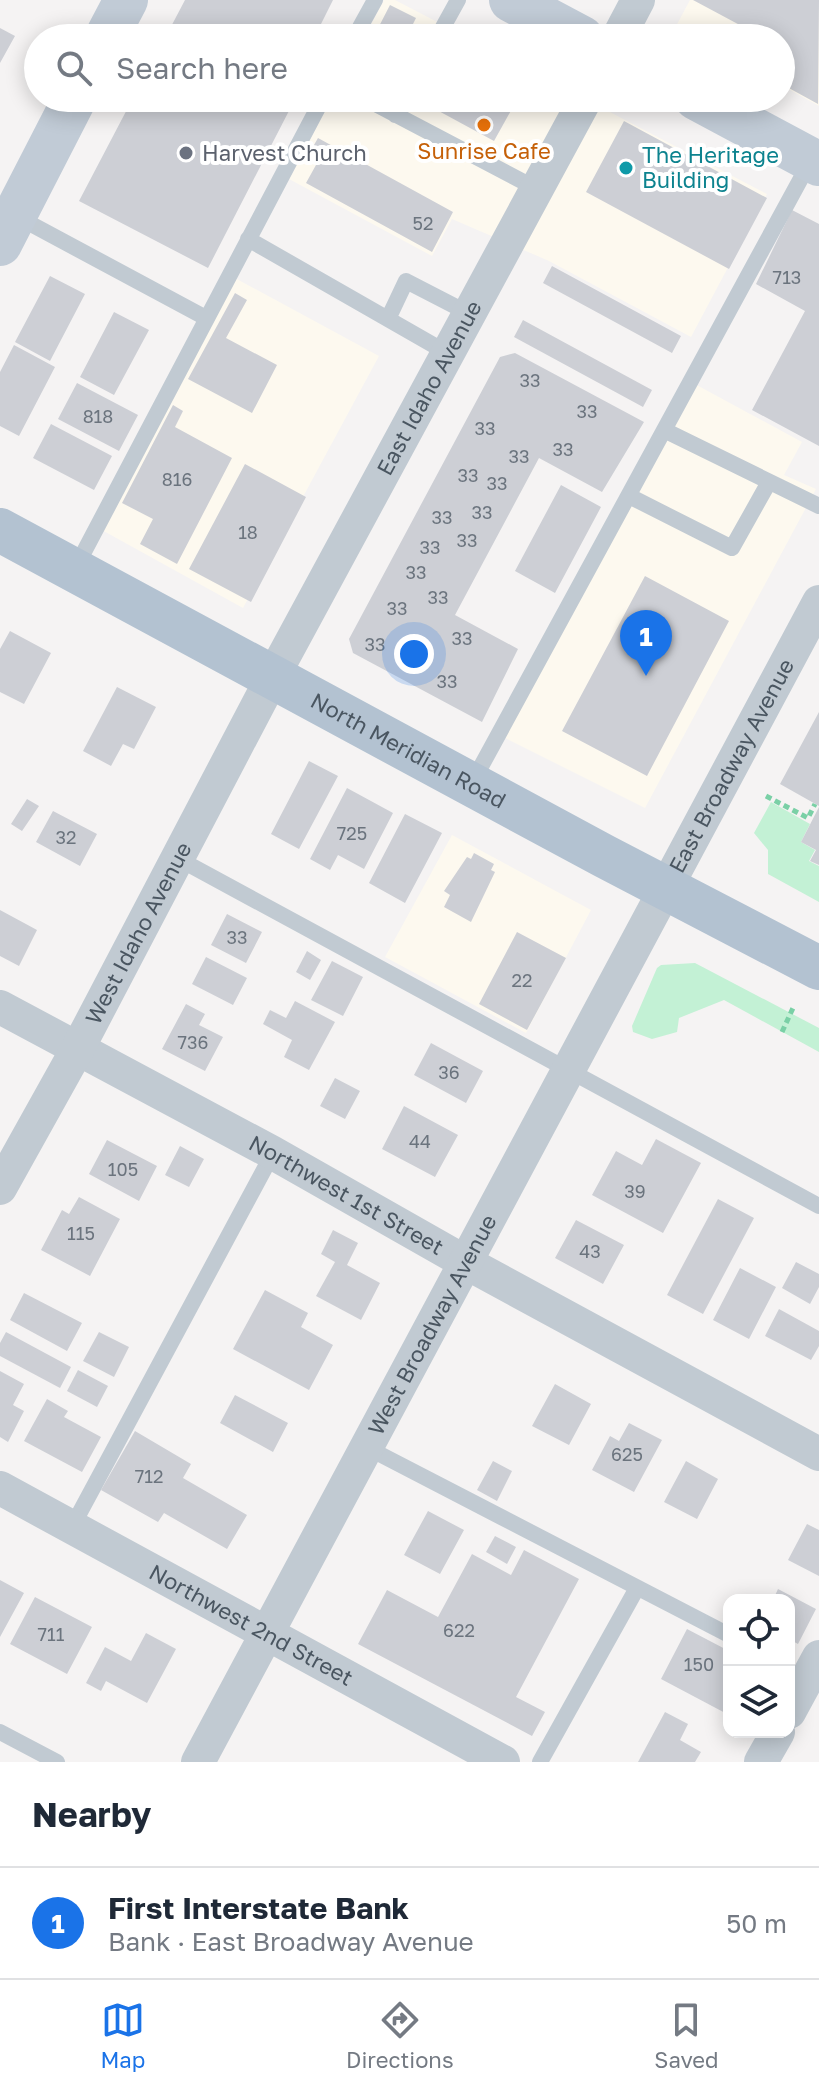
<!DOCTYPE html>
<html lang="en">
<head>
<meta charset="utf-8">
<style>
	:root { --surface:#fff; --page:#f6f6f7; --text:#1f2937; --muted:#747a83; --line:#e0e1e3; --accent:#1a73e8 }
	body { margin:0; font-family:"Golos Text",sans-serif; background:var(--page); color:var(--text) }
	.controls { position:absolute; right:24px; bottom:24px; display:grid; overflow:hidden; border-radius:16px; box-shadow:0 4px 20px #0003 }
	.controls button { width:72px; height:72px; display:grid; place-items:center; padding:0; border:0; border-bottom:2px solid var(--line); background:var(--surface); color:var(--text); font:40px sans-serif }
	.you { position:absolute; left:414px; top:654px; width:28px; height:28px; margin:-20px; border:6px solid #fff; border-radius:50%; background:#1a73e8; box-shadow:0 0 0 12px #1a73e833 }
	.badge { display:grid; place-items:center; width:52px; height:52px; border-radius:50%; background:var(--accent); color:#fff; font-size:26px; font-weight:700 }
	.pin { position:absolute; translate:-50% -66px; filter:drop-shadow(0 2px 4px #0008) }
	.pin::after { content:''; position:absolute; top:42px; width:28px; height:24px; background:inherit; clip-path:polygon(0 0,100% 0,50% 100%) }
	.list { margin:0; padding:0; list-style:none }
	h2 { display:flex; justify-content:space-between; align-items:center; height:104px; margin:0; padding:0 32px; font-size:34px }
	h2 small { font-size:26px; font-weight:400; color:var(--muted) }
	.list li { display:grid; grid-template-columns:52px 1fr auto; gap:24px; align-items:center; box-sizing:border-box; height:112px; padding:0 32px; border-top:2px solid var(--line) }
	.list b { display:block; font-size:30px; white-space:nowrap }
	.list p { margin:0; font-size:26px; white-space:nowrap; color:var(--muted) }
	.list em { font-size:26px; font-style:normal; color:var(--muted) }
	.icon { flex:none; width:44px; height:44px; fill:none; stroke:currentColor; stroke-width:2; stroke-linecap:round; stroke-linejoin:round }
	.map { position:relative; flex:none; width:819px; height:1762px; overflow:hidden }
	.search { position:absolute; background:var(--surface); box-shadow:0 4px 20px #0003; left:24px; right:24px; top:24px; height:88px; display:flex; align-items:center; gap:20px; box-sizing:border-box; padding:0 28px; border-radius:44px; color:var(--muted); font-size:30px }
	.sheet { height:216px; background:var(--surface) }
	nav { display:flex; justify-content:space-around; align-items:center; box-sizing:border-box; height:112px; border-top:2px solid var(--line); background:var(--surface); font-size:22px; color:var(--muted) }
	nav a { display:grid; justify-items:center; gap:4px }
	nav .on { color:var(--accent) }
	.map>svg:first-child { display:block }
	.commercial { fill:#fdf9ef }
	.green { fill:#c3f1d5 }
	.building { fill:#cdcfd5 }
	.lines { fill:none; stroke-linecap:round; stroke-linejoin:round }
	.path { stroke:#7ad0a6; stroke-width:5; stroke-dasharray:6 4; stroke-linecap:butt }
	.lane { stroke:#c1cad2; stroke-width:16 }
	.street { stroke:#c1cad2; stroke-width:34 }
	.secondary { stroke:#c1cbd6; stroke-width:44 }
	.primary { stroke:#b3c2d1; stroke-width:44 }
	.food-dot { fill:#e8710a; stroke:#fff; stroke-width:3 }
	.worship-dot { fill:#6b7280; stroke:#fff; stroke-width:3 }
	.culture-dot { fill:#0f9aa8; stroke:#fff; stroke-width:3 }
	.labels { text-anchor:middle; stroke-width:8; stroke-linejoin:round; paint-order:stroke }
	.number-label { font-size:18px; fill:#6b747e }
	.food-label { font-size:22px; fill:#c56008; stroke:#fff }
	.worship-label { font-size:22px; fill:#5b616d; stroke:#fff; text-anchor:start }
	.culture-label { font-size:22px; fill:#0d838f; stroke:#fff; text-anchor:start }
	.street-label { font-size:22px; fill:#4a5661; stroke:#fff }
</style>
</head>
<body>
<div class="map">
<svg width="819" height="1762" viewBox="0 0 819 1762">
	<rect width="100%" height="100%" fill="#f5f3f3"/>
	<path class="commercial" d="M384,0H395L468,38H364Z
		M690,0H819V106L781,85V38H693L675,28Z
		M332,98H583L767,194L691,337L549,261L452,219L432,256L289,179Z
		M235,278L379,356L243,608L100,529Z
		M693,383L802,442L784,475L816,489L645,808L503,737Z
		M452,835L591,910L526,1033L385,957Z"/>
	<path class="green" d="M771,802L810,824L801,842L815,850L809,861L819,866V902L768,874V850L754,833Z
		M695,963L819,1028V1052L724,1000L679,1018L677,1032L652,1039L633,1032L632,1026L657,968L661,965Z"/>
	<path class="building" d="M185,0H333L314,38H165Z
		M693,0H819L818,104L787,87L784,78L792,65L781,59V38H764Z
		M390,5L416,18L406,38H373Z
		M0,28L15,36L0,63Z
		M133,98H282L292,105L208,268L79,201Z
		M441,98H518L494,141L435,109Z
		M624,121L767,198L729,269L586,192Z
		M318,138L453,212L432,252L306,183L316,165L306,159Z
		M792,210L819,224V446L752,410L805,311L756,284Z
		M552,266L681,336L672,353L543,283Z
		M50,276L85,294L50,361L15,342Z
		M235,293L247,300L226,338L277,365L252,413L188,379Z
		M114,312L149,330L114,395L80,377Z
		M523,320L652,390L643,407L514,337Z
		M14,345L55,367L19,436L0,426V372Z
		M515,353L644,422L602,492L539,458L455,615L518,649L482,722L353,653L349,639L500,357Z
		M77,383L138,415L119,451L58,419Z
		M173,405L183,411L175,427L232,458L177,564L140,544L153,519L122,503Z
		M51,424L112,456L94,490L33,458Z
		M245,464L306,497L251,602L189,569Z
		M561,485L601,507L555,593L515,571Z
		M645,576L729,621L647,776L562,731Z
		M10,631L51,653L24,704L0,692V649Z
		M117,687L156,707L134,749L123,744L111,766L83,751Z
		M819,712V806L780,784Z
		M309,761L338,776L299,849L271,834Z
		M347,788L393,813L364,869L338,855L330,870L310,859Z
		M27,799L39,806L22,831L11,824Z
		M819,807V865L810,861L816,850L801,842Z
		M53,811L97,834L80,866L36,842Z
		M405,814L442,833L405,903L369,883Z
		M474,853L494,864L491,870L495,872L471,922L444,907L450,895L444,891L467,857L471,859Z
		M0,910L37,930L19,966L0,956Z
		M227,914L262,932L246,963L211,945Z
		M517,932L566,958L527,1030L479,1004Z
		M307,951L321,960L310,980L296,972Z
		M206,957L247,978L233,1005L192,984Z
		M332,961L363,977L343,1016L311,1000Z
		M295,1001L335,1022L309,1070L284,1057L292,1040L263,1024L270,1010L286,1018Z
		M186,1004L205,1014L199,1025L223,1037L205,1071L162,1049Z
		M431,1043L483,1071L466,1103L414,1075Z
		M335,1078L360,1091L345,1119L320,1106Z
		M404,1106L458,1135L435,1177L382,1149Z
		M656,1139L701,1163L663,1233L592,1195L616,1151L642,1165Z
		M107,1140L157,1166L139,1201L89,1174Z
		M180,1146L204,1159L189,1187L165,1175Z
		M79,1197L120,1219L90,1276L41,1250L62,1210L69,1214Z
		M718,1199L754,1218L703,1314L667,1295Z
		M576,1220L624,1245L603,1284L555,1258Z
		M333,1230L358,1243L347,1265L380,1283L361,1320L316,1296L335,1262L321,1254Z
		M796,1262L819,1274V1287L810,1304L782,1288Z
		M740,1268L776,1287L749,1339L713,1320Z
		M265,1290L308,1313L301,1327L333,1345L309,1390L233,1349Z
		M24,1293L82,1323L67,1351L10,1320Z
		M779,1309L819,1331V1346L811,1360L765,1336Z
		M6,1332L71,1367L60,1388L0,1356V1343Z
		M99,1332L129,1347L114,1377L83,1361Z
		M78,1370L108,1386L97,1407L67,1391Z
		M0,1371L24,1384L13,1405L24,1411L8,1442L0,1437Z
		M555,1384L591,1404L569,1445L532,1426Z
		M235,1395L288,1423L273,1452L220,1423Z
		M47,1399L68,1411L64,1417L101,1437L82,1472L24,1441Z
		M629,1423L662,1440L634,1492L592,1470L610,1436L619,1441Z
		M135,1431L191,1464L183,1478L247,1515L227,1549L164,1513L158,1522L101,1490Z
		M493,1461L512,1471L497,1501L477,1490Z
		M686,1461L718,1479L697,1519L664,1502Z
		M428,1511L464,1530L440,1574L404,1555Z
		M807,1524L819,1530V1576L788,1560Z
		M495,1536L516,1547L507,1564L486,1552Z
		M524,1550L579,1579L516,1697L545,1712L532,1736L358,1644L387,1590L438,1617L472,1554L511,1575Z
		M0,1580L24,1593L0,1637Z
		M778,1589L816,1609L798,1644L789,1639V1600H773Z
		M35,1597L92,1627L67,1674L10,1644Z
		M687,1629L729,1651V1715L661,1679Z
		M146,1633L176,1649L147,1703L106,1681L101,1691L86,1683L105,1647L131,1661Z
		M665,1712L688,1724L680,1740L701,1752L695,1762H638Z"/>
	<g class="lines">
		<path class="path" d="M766,796L808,818L815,804
			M782,1032L793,1008"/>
		<path class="lane" d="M354,38L375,0
			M437,38L458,0
			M364,98L537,189
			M395,115L404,98
			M16,216L206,318
			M248,239L449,354
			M388,319L406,281L470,314
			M664,430L819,506
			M629,496L732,548L769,482
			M76,567L323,98
			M472,783L811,160
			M177,858L819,1206
			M366,1447L729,1635
			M72,1527L273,1153
			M0,1732L57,1762
			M540,1762L637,1588"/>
		<g class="street">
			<path d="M618,38L638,0"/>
			<path id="s1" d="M0,1007L273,1153L465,1262L819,1454"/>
			<path id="s2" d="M0,1188L78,1048L272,678L586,98"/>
			<path id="s3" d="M0,1488L503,1762"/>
			<path d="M789,1712L819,1657"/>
			<path id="s4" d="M198,1762L819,602"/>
			<path d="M761,1762L778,1732"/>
		</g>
		<path class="secondary" d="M511,0L582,38
			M106,38L126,0
			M696,98L819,164
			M0,244L75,98"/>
		<path class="primary" id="s5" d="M0,530L604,856L819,968"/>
	</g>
	<circle class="food-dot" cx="484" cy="125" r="8"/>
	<circle class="worship-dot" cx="186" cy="153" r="8"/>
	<circle class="culture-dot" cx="626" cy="168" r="8"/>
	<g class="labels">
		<g class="number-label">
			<text x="423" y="230">52</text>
			<text x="787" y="284">713</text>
			<text x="530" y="387">33</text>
			<text x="587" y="418">33</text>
			<text x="98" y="423">818</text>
			<text x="485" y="435">33</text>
			<text x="563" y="456">33</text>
			<text x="519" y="463">33</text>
			<text x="468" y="482">33</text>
			<text x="177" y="486">816</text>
			<text x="497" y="490">33</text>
			<text x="482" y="519">33</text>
			<text x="442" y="524">33</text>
			<text x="248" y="539">18</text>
			<text x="467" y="547">33</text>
			<text x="430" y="554">33</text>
			<text x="416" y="579">33</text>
			<text x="438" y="604">33</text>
			<text x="397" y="615">33</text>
			<text x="462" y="645">33</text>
			<text x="375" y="651">33</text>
			<text x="447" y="688">33</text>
			<text x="352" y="840">725</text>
			<text x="66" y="844">32</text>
			<text x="237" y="944">33</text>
			<text x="522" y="987">22</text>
			<text x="193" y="1049">736</text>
			<text x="449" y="1079">36</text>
			<text x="420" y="1148">44</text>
			<text x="123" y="1176">105</text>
			<text x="635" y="1198">39</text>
			<text x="81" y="1240">115</text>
			<text x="590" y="1258">43</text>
			<text x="627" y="1461">625</text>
			<text x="149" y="1483">712</text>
			<text x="459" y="1637">622</text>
			<text x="51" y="1641">711</text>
			<text x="699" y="1671">150</text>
		</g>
		<g class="food-label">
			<text x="484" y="159">Sunrise Cafe</text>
		</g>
		<g class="worship-label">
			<text x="202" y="161">Harvest Church</text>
		</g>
		<g class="culture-label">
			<text x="642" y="163">The Heritage<tspan x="642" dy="25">Building</tspan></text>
		</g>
		<g class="street-label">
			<text dy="8" stroke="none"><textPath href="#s2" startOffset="908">East Idaho Avenue</textPath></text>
			<text dy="8" stroke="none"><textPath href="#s5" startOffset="464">North Meridian Road</textPath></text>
			<text dy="8" stroke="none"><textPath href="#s4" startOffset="1130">East Broadway Avenue</textPath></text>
			<text dy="8" stroke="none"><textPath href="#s2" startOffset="290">West Idaho Avenue</textPath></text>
			<text dy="8" stroke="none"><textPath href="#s1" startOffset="394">Northwest 1st Street</textPath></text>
			<text dy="8" stroke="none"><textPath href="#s4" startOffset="496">West Broadway Avenue</textPath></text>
			<text dy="8" stroke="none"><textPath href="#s3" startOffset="286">Northwest 2nd Street</textPath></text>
		</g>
	</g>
</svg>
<div class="controls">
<button><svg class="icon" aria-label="locate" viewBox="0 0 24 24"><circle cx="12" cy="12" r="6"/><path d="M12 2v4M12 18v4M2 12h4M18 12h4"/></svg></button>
<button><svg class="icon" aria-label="layers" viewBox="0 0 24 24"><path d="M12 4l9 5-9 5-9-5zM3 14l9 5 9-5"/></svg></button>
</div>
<div class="you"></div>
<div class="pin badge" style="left:646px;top:676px">1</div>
<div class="search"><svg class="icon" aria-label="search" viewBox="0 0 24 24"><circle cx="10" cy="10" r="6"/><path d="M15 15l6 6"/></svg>Search here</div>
</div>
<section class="sheet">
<h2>Nearby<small></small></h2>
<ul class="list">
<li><span class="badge">1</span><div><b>First Interstate Bank</b><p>Bank · East Broadway Avenue</p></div><em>50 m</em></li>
</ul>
</section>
<nav>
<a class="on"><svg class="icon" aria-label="map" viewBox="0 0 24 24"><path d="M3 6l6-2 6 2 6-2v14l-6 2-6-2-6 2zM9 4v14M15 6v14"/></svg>Map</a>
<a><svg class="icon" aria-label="directions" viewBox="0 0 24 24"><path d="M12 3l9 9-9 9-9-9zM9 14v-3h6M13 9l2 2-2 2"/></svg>Directions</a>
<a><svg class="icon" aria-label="saved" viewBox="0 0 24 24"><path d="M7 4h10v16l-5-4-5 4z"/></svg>Saved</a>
</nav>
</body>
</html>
